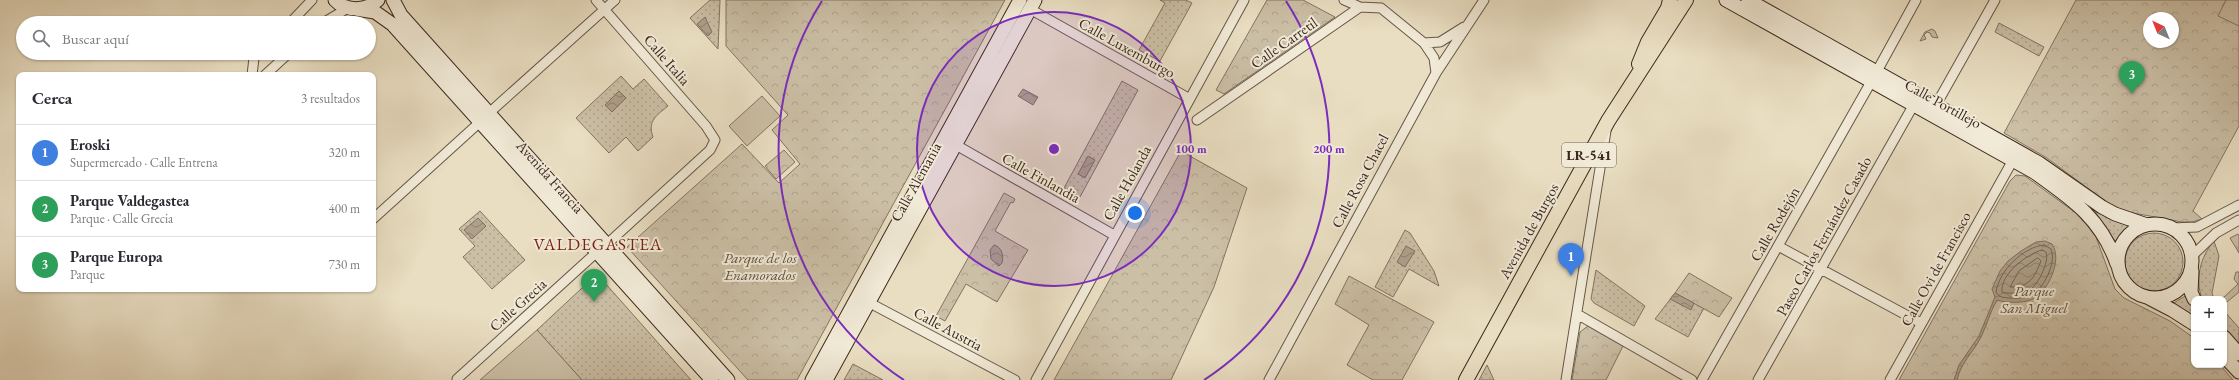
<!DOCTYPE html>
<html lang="es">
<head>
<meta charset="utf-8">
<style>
	:root { --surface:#fff; --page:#f2f2f3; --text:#2b2b33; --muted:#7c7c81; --line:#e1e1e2; --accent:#8f2418 }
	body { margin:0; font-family:"EB Garamond",serif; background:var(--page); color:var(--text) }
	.controls { position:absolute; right:12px; bottom:12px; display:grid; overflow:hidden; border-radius:8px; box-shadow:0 1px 3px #0004 }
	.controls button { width:36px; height:36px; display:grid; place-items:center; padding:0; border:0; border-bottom:1px solid var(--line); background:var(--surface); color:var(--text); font:20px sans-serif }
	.compass { position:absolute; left:2143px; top:12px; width:36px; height:36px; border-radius:50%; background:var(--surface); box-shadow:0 1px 3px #0004; rotate:317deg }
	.you { position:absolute; left:1135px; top:213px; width:14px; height:14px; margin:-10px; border:3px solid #fff; border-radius:50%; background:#1a73e8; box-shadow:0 0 0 6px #1a73e833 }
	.badge { display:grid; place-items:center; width:26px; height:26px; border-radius:50%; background:var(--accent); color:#fff; font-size:13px; font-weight:700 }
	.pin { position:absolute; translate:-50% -33px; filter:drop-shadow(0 1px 2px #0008) }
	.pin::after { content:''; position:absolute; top:21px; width:14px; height:12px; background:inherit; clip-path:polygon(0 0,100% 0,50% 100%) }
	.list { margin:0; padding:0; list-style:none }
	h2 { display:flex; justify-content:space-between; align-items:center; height:52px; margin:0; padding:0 16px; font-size:17px }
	h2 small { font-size:13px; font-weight:400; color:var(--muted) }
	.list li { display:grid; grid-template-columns:26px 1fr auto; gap:12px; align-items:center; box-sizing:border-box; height:56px; padding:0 16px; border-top:1px solid var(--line) }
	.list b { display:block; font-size:15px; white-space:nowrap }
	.list p { margin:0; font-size:13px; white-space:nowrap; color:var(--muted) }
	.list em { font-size:13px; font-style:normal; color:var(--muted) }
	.icon { flex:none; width:22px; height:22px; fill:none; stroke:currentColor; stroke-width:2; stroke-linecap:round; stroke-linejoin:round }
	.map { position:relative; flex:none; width:2239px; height:380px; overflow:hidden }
	.search { position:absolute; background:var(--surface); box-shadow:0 1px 3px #0004; left:16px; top:16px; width:360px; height:44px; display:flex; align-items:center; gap:10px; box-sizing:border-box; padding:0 14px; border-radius:22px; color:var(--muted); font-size:15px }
	.panel { position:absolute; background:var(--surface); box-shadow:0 1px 3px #0004; left:16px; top:72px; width:360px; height:220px; border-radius:8px }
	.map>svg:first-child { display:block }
	.grass { fill:url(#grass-dots); stroke:#837462 }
	.park { fill:url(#park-crowns); stroke:#837462; fill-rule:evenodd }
	.pitch { fill:#cbbfa6; stroke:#837462 }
	.water { fill:url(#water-waves); stroke:#807060 }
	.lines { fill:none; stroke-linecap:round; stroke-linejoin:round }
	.shore { stroke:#746455; stroke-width:1 }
	.street-casing { stroke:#665648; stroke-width:11 }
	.secondary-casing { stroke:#3b281f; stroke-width:15 }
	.primary-casing { stroke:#3b281f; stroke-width:16 }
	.street { stroke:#f1ead7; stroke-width:9 }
	.secondary { stroke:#f1ead7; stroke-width:13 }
	.primary { stroke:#e9dec2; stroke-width:14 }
	.ring { fill:none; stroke:#7b2cbf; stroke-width:2 }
	.labels { text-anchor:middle; stroke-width:4; stroke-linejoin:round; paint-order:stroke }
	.shield { fill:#f1ead7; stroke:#726256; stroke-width:1 }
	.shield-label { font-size:14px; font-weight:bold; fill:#3b281f }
	.street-label { font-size:15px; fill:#3b281f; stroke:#f1ead7 }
	.park-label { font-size:15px; font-style:italic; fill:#5f4e41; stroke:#f1ead7 }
	.quarter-label { font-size:17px; letter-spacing:1px; fill:#7a1f14; stroke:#f1ead7 }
	.centre { fill:#7b2cbf; stroke:#f1ead7; stroke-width:2 }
	.ring-label { font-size:12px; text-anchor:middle; font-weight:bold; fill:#7b2cbf; stroke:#f1ead7; stroke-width:4; stroke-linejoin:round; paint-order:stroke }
</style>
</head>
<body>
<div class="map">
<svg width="2239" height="380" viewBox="0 0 2239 380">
	<defs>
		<pattern id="grass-dots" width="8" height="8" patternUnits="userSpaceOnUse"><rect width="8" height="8" fill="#cbbfa6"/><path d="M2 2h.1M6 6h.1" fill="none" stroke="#afa48e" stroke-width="1.8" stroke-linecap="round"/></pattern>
		<pattern id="park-crowns" width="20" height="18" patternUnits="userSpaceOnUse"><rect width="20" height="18" fill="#cbbfa6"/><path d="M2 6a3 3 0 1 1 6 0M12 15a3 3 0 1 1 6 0" fill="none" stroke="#afa48e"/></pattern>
		<pattern id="water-waves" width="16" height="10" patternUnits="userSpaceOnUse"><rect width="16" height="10" fill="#aea08b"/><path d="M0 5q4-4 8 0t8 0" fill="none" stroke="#8f8271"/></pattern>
	</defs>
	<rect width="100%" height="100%" fill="#e9dec2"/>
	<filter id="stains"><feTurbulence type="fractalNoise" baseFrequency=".005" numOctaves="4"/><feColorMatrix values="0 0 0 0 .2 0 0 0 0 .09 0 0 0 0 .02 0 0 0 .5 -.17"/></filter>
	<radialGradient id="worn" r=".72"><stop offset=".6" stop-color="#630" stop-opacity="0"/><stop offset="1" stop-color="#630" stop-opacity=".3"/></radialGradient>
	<path class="grass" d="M710,0H720L718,49L690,18Z
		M1160,0H1186L1192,3L1160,61L1139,50L1165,3Z
		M1999,23L2044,47L2039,56L1995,32Z
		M1932,29L1935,31L1938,38L1932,37L1930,33L1927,32L1924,35L1926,39L1920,41L1925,32Z
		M621,76L633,89L644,79L668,106C657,115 647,121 653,137L638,151L626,137L609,153L576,118Z
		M1122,81L1138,90L1080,197L1064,188Z
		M2094,210L2129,226L2115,241Z
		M480,211L525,260L492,289L463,257L475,246L459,229Z
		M1405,230L1410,233L1434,271L1439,286L1409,269L1393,297L1375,287Z
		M2125 262a29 29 0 1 1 58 0a29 29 0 1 1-58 0Z
		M2214,241L2219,256L2212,293L2214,299H2202C2195,279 2200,257 2214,241Z
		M1596,270L1645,306L1634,326L1594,303L1591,299Z
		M597,274L691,380H582L537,330Z
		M1675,293L1704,308L1688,337L1655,319Z
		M2187,295L2194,308V320L2172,304Z
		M2224,311L2239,328V347L2224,330Z
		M853,364L883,380H844Z
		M1487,365L1494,380H1479Z"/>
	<path class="park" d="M726,0H1005L797,380H748L627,247L742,144L779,183L800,164L772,130L788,115L726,46Z
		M1267,0H1303L1335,17L1224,94L1216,90Z
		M2076,0H2239V126L2193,211L2202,219L2192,222H2182L2117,210L2047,158L2004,133ZM2149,18H2173V42H2149Z
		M784,150L795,162L776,179L765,166Z
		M1181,151L1247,188L1214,287L1171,380H1054Z
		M2016,175L2025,176L2076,213L2086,224L2096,237L2115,289L2124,298L2170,321L2194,338V365H2220L2233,380H1899L2010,181Z
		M1004,193L1015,199L1013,203L1011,202L995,231L1028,250L997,302L966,284L945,321L936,316Z
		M2238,234L2239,236V253L2230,238Z
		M2236,272H2239V292L2227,302L2223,298L2238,284L2234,279Z
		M1689,273L1732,298L1719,317L1675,293Z
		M1349,276L1434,322L1402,380H1373L1347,365L1369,325L1335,304Z
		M1588,326L1623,346L1606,380H1572L1580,332Z"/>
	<path class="pitch" d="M2226,0H2239V26L2218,16Z
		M762,96L780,116L747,146L729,126Z
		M537,330L582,380H480Z"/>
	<path class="water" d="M705,17L712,32L708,36L697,24Z
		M1023,89L1038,97L1033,105L1018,96Z
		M619,91L626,98L612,112L605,105Z
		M1088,156L1095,160L1085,178L1078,174Z
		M478,218L486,226L472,239L464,230Z
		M2045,241L2052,244C2063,260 2048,293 2031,300C2023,303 2005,303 1997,300C1990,312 1987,325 1981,337C1973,353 1961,362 1957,380H1954L1959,365L1979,336L1995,297L1992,289L2000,271L2008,261L2021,251L2036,242Z
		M994,245C1002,247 1004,256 1002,263L999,266L991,259L990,250Z
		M1406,246L1415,251L1405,267L1397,262Z
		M1675,293L1694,303L1691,310L1670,299Z"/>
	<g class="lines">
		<path class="shore" d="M2044,245L2051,249C2057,263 2043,290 2030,296C2024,299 2005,299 1999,296L1996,292C1999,271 2023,247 2044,245Z
			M2042,250L2046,252C2050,261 2037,289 2026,292C2021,293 2007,294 2002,292C2000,274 2027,254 2042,250Z
			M2038,258L2041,261C2034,278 2030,287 2010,287L2019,271Z"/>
		<defs>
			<path id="street" d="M596,0L706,126L715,140L710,150L606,245
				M1344,0L1360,7L1381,8L1424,43L1434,58L1436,73
				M1030,9L1190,99
				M290,23L312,0
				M323,23L348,8
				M1424,43L1440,42L1464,27
				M1876,73L1916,0
				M252,75L254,58L257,53
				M265,75L289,53
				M1936,105L1995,0
				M489,113L615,0
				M1197,120L1360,7
				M956,145L1114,235
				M373,219L480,122
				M2172,228L2197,227L2239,205
				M1778,246L1921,323
				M2192,256L2216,233L2239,220
				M868,302L1015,380
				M1577,314L1692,380
				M457,379L597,252
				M1036,380L1244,0
				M1269,380L1436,73L1484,0
				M1566,380L1606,131
				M1702,380L1871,82
				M1758,380L1913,106
				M1890,380L2013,160"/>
			<path id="secondary" d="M335,0C346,12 367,11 378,0
				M393,0L401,15L728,380
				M1726,0L2034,172C2072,199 2101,218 2117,264
				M1748,0L2039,163L2102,207L2115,214L2147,225
				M356,9L375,12L392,24L712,380
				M2118 261a37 37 0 1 1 74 0a37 37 0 1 1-74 0Z
				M2192,271L2191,292L2194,299
				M2149,298L2172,310L2194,324
				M2224,337L2239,354
				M2224,356L2239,372
				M812,380L1020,0
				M826,380L1035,0"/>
			<path id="primary" d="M1639,64L1648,42L1668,8L1670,0
				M1466,380L1608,121L1686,0"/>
		</defs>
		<use href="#street" class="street-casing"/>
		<use href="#secondary" class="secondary-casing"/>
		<use href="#primary" class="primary-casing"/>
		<use href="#street" class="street"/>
		<use href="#secondary" class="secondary"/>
		<use href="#primary" class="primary"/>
	</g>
	<circle cx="1054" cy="149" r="137" fill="#7b2cbf" fill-opacity=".12"/>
	<g class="ring">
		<circle cx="1054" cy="149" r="137"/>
		<path d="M904 380A275 275 0 0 1 822 1M1286 1A275 275 0 0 1 1204 380"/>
	</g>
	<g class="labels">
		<rect class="shield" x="1562" y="143" width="54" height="24" rx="3"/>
		<g class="shield-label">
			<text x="1589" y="160">LR-541</text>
		</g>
		<g class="street-label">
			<text transform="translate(1284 43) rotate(-35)" y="5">Calle Carretil</text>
			<text transform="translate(1127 48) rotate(29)" y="5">Calle Luxemburgo</text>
			<text transform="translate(667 60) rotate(49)" y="5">Calle Italia</text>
			<text transform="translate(1943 104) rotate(29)" y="5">Calle Portillejo</text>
			<text transform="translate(550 177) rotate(48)" y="5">Avenida Francia</text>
			<text transform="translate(1041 178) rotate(29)" y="5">Calle Finlandia</text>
			<text transform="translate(1360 181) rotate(-62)" y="5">Calle Rosa Chacel</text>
			<text transform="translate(916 182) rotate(-61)" y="5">Calle Alemania</text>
			<text transform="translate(1127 183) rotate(-61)" y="5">Calle Holanda</text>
			<text transform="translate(1775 224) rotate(-60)" y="5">Calle Rodejón</text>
			<text transform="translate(1529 231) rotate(-61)" y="5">Avenida de Burgos</text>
			<text transform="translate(1824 236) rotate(-61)" y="5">Paseo Carlos Fernández Casado</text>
			<text transform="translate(1936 269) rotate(-61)" y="5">Calle Ovi de Francisco</text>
			<text transform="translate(518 305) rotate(-42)" y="5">Calle Grecia</text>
			<text transform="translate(948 329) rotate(28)" y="5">Calle Austria</text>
		</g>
		<g class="park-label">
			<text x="760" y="263">Parque de los<tspan x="760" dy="17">Enamorados</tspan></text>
			<text x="2034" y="296">Parque<tspan x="2034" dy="17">San Miguel</tspan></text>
		</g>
		<g class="quarter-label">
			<text x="598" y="250">VALDEGASTEA</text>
		</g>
	</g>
	<circle cx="1054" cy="149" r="6" class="centre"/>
	<g class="ring-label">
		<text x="1191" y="153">100 m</text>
		<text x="1329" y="153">200 m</text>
	</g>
	<rect width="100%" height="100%" filter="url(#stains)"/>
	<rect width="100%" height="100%" fill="url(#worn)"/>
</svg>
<div class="controls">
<button>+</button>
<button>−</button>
</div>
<svg class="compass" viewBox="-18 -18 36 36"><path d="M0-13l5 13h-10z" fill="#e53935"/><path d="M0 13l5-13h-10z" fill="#7c7c81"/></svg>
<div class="you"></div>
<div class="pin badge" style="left:1571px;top:276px;background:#3f7fe0">1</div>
<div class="pin badge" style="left:594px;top:302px;background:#2e9e5b">2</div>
<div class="pin badge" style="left:2132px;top:94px;background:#2e9e5b">3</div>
<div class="search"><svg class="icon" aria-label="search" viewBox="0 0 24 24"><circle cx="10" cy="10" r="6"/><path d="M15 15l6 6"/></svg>Buscar aquí</div>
<section class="panel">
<h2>Cerca<small>3 resultados</small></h2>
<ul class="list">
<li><span class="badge" style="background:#3f7fe0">1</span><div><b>Eroski</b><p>Supermercado · Calle Entrena</p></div><em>320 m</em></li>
<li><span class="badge" style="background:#2e9e5b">2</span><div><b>Parque Valdegastea</b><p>Parque · Calle Grecia</p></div><em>400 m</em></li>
<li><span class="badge" style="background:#2e9e5b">3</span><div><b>Parque Europa</b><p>Parque</p></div><em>730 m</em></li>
</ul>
</section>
</div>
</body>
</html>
